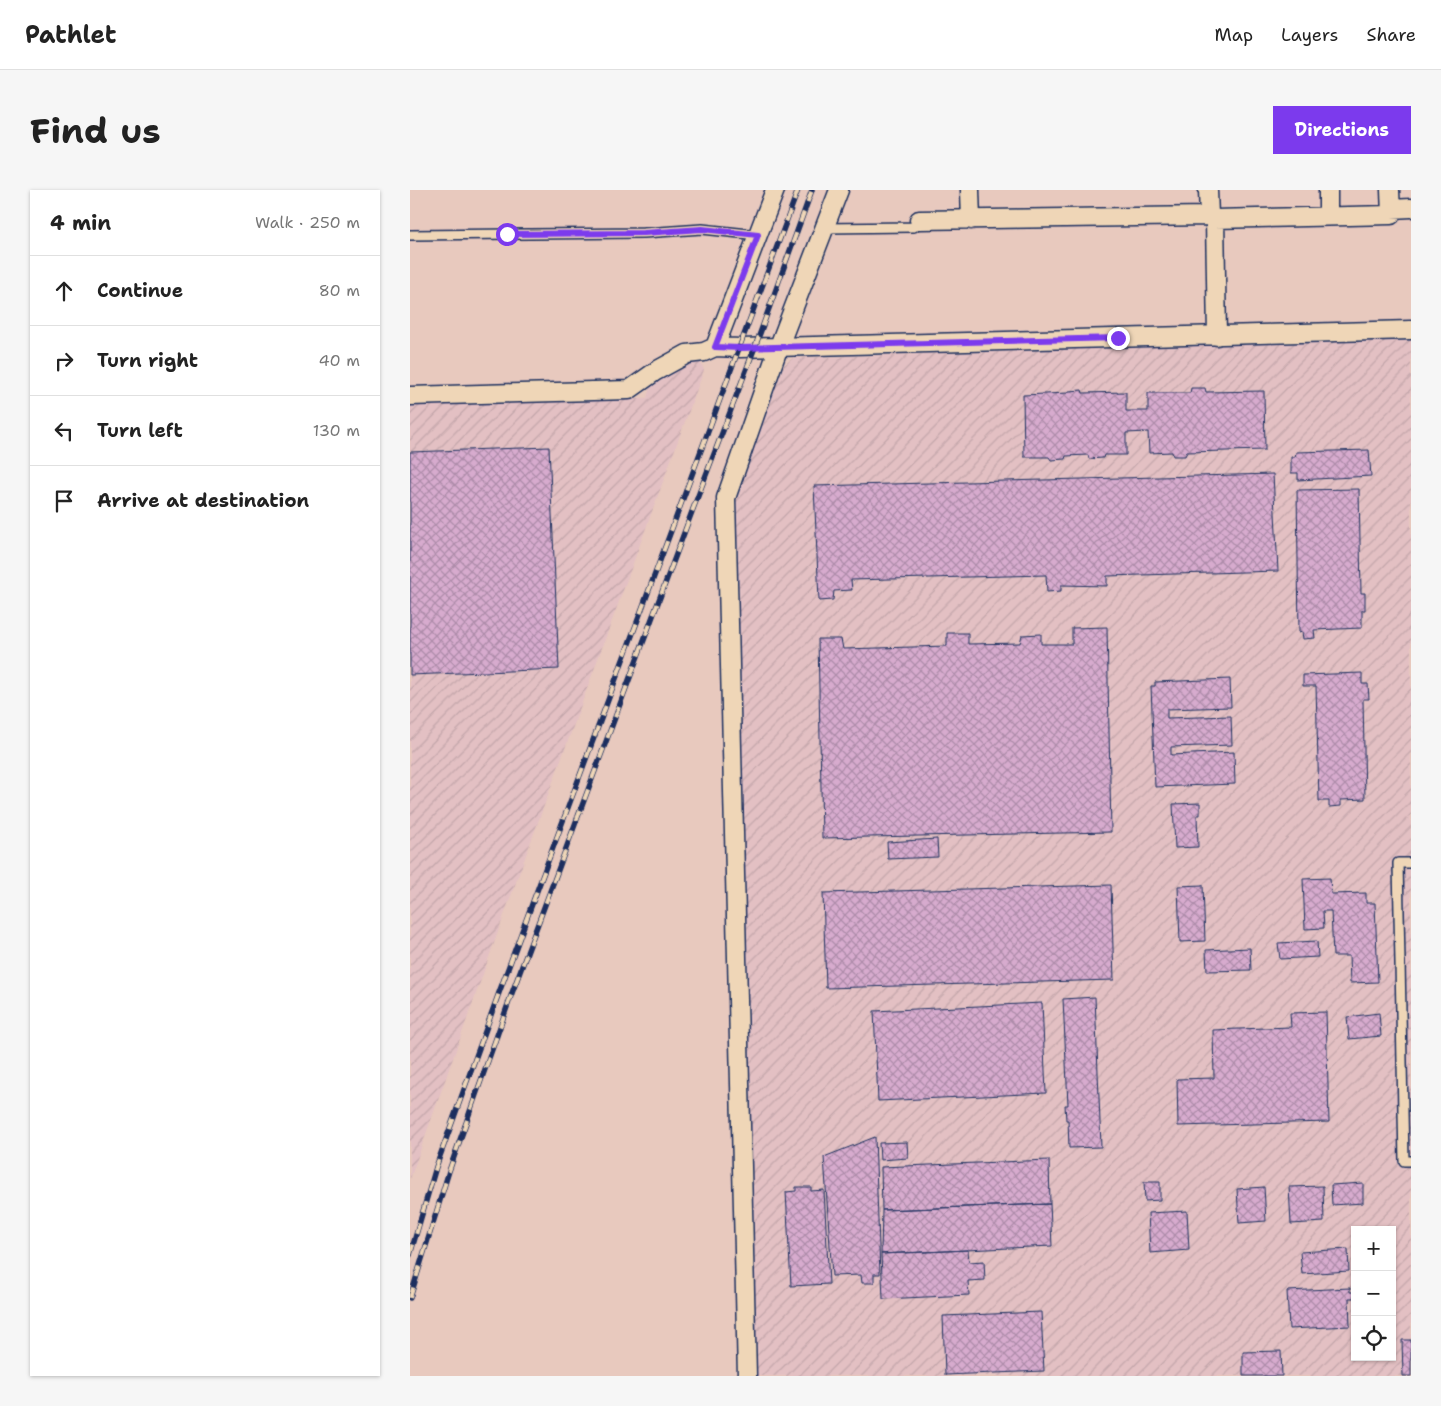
<!DOCTYPE html>
<html lang="en">
<head>
<meta charset="utf-8">
<style>
	:root { --surface:#fff; --page:#f6f6f6; --text:#222; --muted:#767676; --line:#e0e0e0; --accent:#7c3aed }
	body { margin:0; font-family:"Shantell Sans",sans-serif; background:var(--page); color:var(--text) }
	.controls { position:absolute; right:15px; bottom:15px; display:grid; overflow:hidden; border-radius:0px; box-shadow:0 1px 4px #0004 }
	.controls button { width:45px; height:45px; display:grid; place-items:center; padding:0; border:0; border-bottom:1px solid var(--line); background:var(--surface); color:var(--text); font:25px sans-serif }
	.stop { position:absolute; width:15px; height:15px; margin:-11px; border:4px solid #7c3aed; border-radius:50%; background:#fff }
	.stop.end { background:#7c3aed; border-color:#fff; box-shadow:0 1px 5px #0008 }
	.list { margin:0; padding:0; list-style:none }
	h2 { display:flex; justify-content:space-between; align-items:center; height:65px; margin:0; padding:0 20px; font-size:21px }
	h2 small { font-size:16px; font-weight:400; color:var(--muted) }
	.list li { display:grid; grid-template-columns:32px 1fr auto; gap:15px; align-items:center; box-sizing:border-box; height:70px; padding:0 20px; border-top:1px solid var(--line) }
	.list b { display:block; font-size:19px; white-space:nowrap }
	.list em { font-size:16px; font-style:normal; color:var(--muted) }
	.icon { flex:none; width:28px; height:28px; fill:none; stroke:currentColor; stroke-width:2; stroke-linecap:round; stroke-linejoin:round }
	.map { position:relative; flex:none; width:1001px; height:1186px; overflow:hidden; border-radius:0px }
	header { display:flex; align-items:center; gap:30px; box-sizing:border-box; height:70px; padding:0 25px; background:var(--surface); border-bottom:1px solid var(--line) }
	header strong { font-size:24px }
	nav { display:flex; gap:28px; margin-inline-start:auto; font-size:18px }
	.intro { display:flex; align-items:center; justify-content:space-between; box-sizing:border-box; height:120px; padding:0 30px }
	h1 { margin:0; font-size:35px }
	.button { padding:12px 22px; border-radius:0px; background:var(--accent); color:#fff; font-size:18px; font-weight:700 }
	main { display:flex; gap:30px; padding:0 30px }
	aside { flex:1; background:var(--surface); border-radius:0px; box-shadow:0 1px 4px #0004 }
	.map>svg:first-child { display:block }
	.industrial { fill:url(#industrial-furrows); fill-rule:evenodd }
	.building { fill:url(#building-cross-hatch); stroke:#1b2f5e }
	.lines { fill:none; stroke-linecap:round; stroke-linejoin:round }
	.lane-casing { stroke:#1b2f5e; stroke-width:12 }
	.street-casing { stroke:#1b2f5e; stroke-width:21 }
	.lane { stroke:#efd6b7; stroke-width:9 }
	.street { stroke:#efd6b7; stroke-width:18 }
	.rail-casing { stroke:#1b2f5e; stroke-width:5.5 }
	.rail { stroke:#efd6b7; stroke-width:4; stroke-dasharray:11; stroke-linecap:butt }
	.route { stroke:#7c3aed; stroke-width:6 }
</style>
</head>
<body>
<header>
<strong>Pathlet</strong>
<nav><a>Map</a><a>Layers</a><a>Share</a></nav>
</header>
<div class="intro"><h1>Find us</h1><a class="button">Directions</a></div>
<main>
<aside>
<h2>4 min<small>Walk · 250 m</small></h2>
<ul class="list">
<li><svg class="icon" aria-label="ahead" viewBox="0 0 24 24"><path d="M12 20V5M6 11l6-6 6 6"/></svg><div><b>Continue</b></div><em>80 m</em></li>
<li><svg class="icon" aria-label="right" viewBox="0 0 24 24"><path d="M7 20v-9h11M14 6l5 5-5 5"/></svg><div><b>Turn right</b></div><em>40 m</em></li>
<li><svg class="icon" aria-label="left" viewBox="0 0 24 24"><path d="M17 20v-9H6M10 6l-5 5 5 5"/></svg><div><b>Turn left</b></div><em>130 m</em></li>
<li><svg class="icon" aria-label="arrive" viewBox="0 0 24 24"><path d="M6 21V4h12l-3 4 3 4H6"/></svg><div><b>Arrive at destination</b></div></li>
</ul>
</aside>
<div class="map">
<svg width="1001" height="1186" viewBox="0 0 1001 1186">
	<defs>
		<pattern id="industrial-furrows" width="10" height="10" patternUnits="userSpaceOnUse" patternTransform="scale(1.25)"><rect width="10" height="10" fill="#e3c0c3"/><path d="M-1 1l2-2M0 10L10 0M9 11l2-2" fill="none" stroke="#c2a5aa"/></pattern>
		<pattern id="building-cross-hatch" width="8" height="8" patternUnits="userSpaceOnUse" patternTransform="scale(1.25)"><rect width="8" height="8" fill="#d7abce"/><path d="M0 0l8 8M0 8l8-8" fill="none" stroke="#ae8caa"/></pattern>
	</defs>
	<rect width="100%" height="100%" fill="#e8c9be"/>
	<filter id="ink" filterUnits="userSpaceOnUse"><feTurbulence type="fractalNoise" baseFrequency=".02" numOctaves="2"/><feDisplacementMap in="SourceGraphic" scale="10" xChannelSelector="R" yChannelSelector="G"/><feConvolveMatrix kernelMatrix="1 2 1 2 8 2 1 2 1" color-interpolation-filters="sRGB"/></filter>
	<g filter="url(#ink)">
		<path class="industrial" d="M1001,149V1186H346L326,302L374,175L383,168ZM945,1040H982V1167H945Z
			M283,171L291,173L294,180L98,714L0,989V215L237,208L240,196L255,185Z"/>
		<path class="building" d="M781,198H795L796,202L854,201L855,260L777,262L775,266H763L762,262L739,263L738,242L716,243V265H694L693,268L679,269L678,265L656,266L655,269L641,270L639,267H614L613,205L658,203L659,201L672,200L673,203L716,202V221H738V203H780Z
			M139,257L149,479L0,485V262Z
			M959,260L961,286L888,290V283H881V267H885L886,262Z
			M863,284L868,381L697,386V396L651,395V401L637,402L636,385L441,390L442,400L424,401L423,410L409,411L404,296Z
			M949,299L951,403H955V420H952V438L904,440L905,448L893,449L892,442L889,443L887,300Z
			M697,437L701,642L412,648L408,449H431L433,459L537,456V443H558V454L610,453L612,445L631,444V454H662V438Z
			M952,483V494H958L959,509H953L955,609L931,610V616L919,617V611H909L906,496H893V485Z
			M820,489L821,517L757,519V528L821,526L822,555L761,557V565L824,562L825,594L745,597L741,496H745V492Z
			M790,613V625H787L788,657L765,658L763,614Z
			M527,649L528,667L478,669L477,652Z
			M920,688L921,704L956,703V713H965L968,792L940,793L939,766H923L921,721H913L914,738L895,739L893,689Z
			M701,695L704,790L416,798L413,703Z
			M793,695L795,751L770,752L768,696Z
			M907,751L908,767L870,769L868,753Z
			M840,758L841,780L797,781L796,760Z
			M685,807L691,957L659,958L658,930H656L655,915H658L653,809Z
			M632,813L636,903L468,911L464,821Z
			M916,822L919,932L768,936L767,889L804,888L803,840L881,837L880,823Z
			M969,823L971,846L939,849L937,827Z
			M465,947L470,1084H464V1093H452L451,1085L422,1086L414,967Z
			M497,952L498,968L470,970L469,953Z
			M639,970L640,1014L472,1020L471,977Z
			M734,992H750V1010L735,1011Z
			M953,993V1013L922,1015L921,995Z
			M913,996L914,1032L881,1034L879,997Z
			M386,997H401V1001L414,1000L419,1094L381,1096L376,1002L386,1001Z
			M854,997L856,1031L829,1033L827,999Z
			M640,1014L642,1056L471,1064L472,1020Z
			M777,1021L779,1060L740,1063L738,1023Z
			M938,1059L939,1081L892,1084L890,1062Z
			M558,1060L559,1072L574,1071L575,1090L558,1091L559,1105L473,1109L471,1064Z
			M940,1098V1102H945V1108H939L940,1136L879,1139L877,1101Z
			M631,1122L634,1181L535,1185L533,1126Z
			M992,1150H1001V1186H993Z
			M871,1161L872,1186H833V1162Z"/>
		<g class="lines">
			<defs>
				<path id="lane" d="M415,38L504,37L509,30
					M0,45L234,43L292,39L348,45
					M1001,673H988L994,971H1001"/>
				<path id="street" d="M560,0L561,30
					M798,0L799,26
					M918,0V26
					M981,19L1001,18
					M805,29L807,146
					M509,30L799,26L805,29L981,25L980,0
					M305,157L365,0
					M0,206L219,200L246,181L277,164L294,162L305,157L330,158L1001,140
					M337,1186L316,308L369,156L429,0"/>
			</defs>
			<use href="#lane" class="lane-casing"/>
			<use href="#street" class="street-casing"/>
			<use href="#lane" class="lane"/>
			<use href="#street" class="street"/>
			<defs>
				<path id="rail" d="M0,1065L26,977L90,800L388,0
					M0,1108L39,981L102,803L283,319L345,157L402,0"/>
			</defs>
			<use href="#rail" class="rail-casing"/>
			<use href="#rail" class="rail"/>
		</g>
	</g>
	<g class="lines" filter="url(#ink)">
		<path class="route" d="M97,44L234,43L292,39L348,45L305,157L330,158L708,148"/>
	</g>
</svg>
<div class="controls">
<button>+</button>
<button>−</button>
<button><svg class="icon" aria-label="locate" viewBox="0 0 24 24"><circle cx="12" cy="12" r="6"/><path d="M12 2v4M12 18v4M2 12h4M18 12h4"/></svg></button>
</div>
<div class="stop" style="left:97px;top:44px"></div>
<div class="stop end" style="left:708px;top:148px"></div>
</div>
</main>
</body>
</html>
